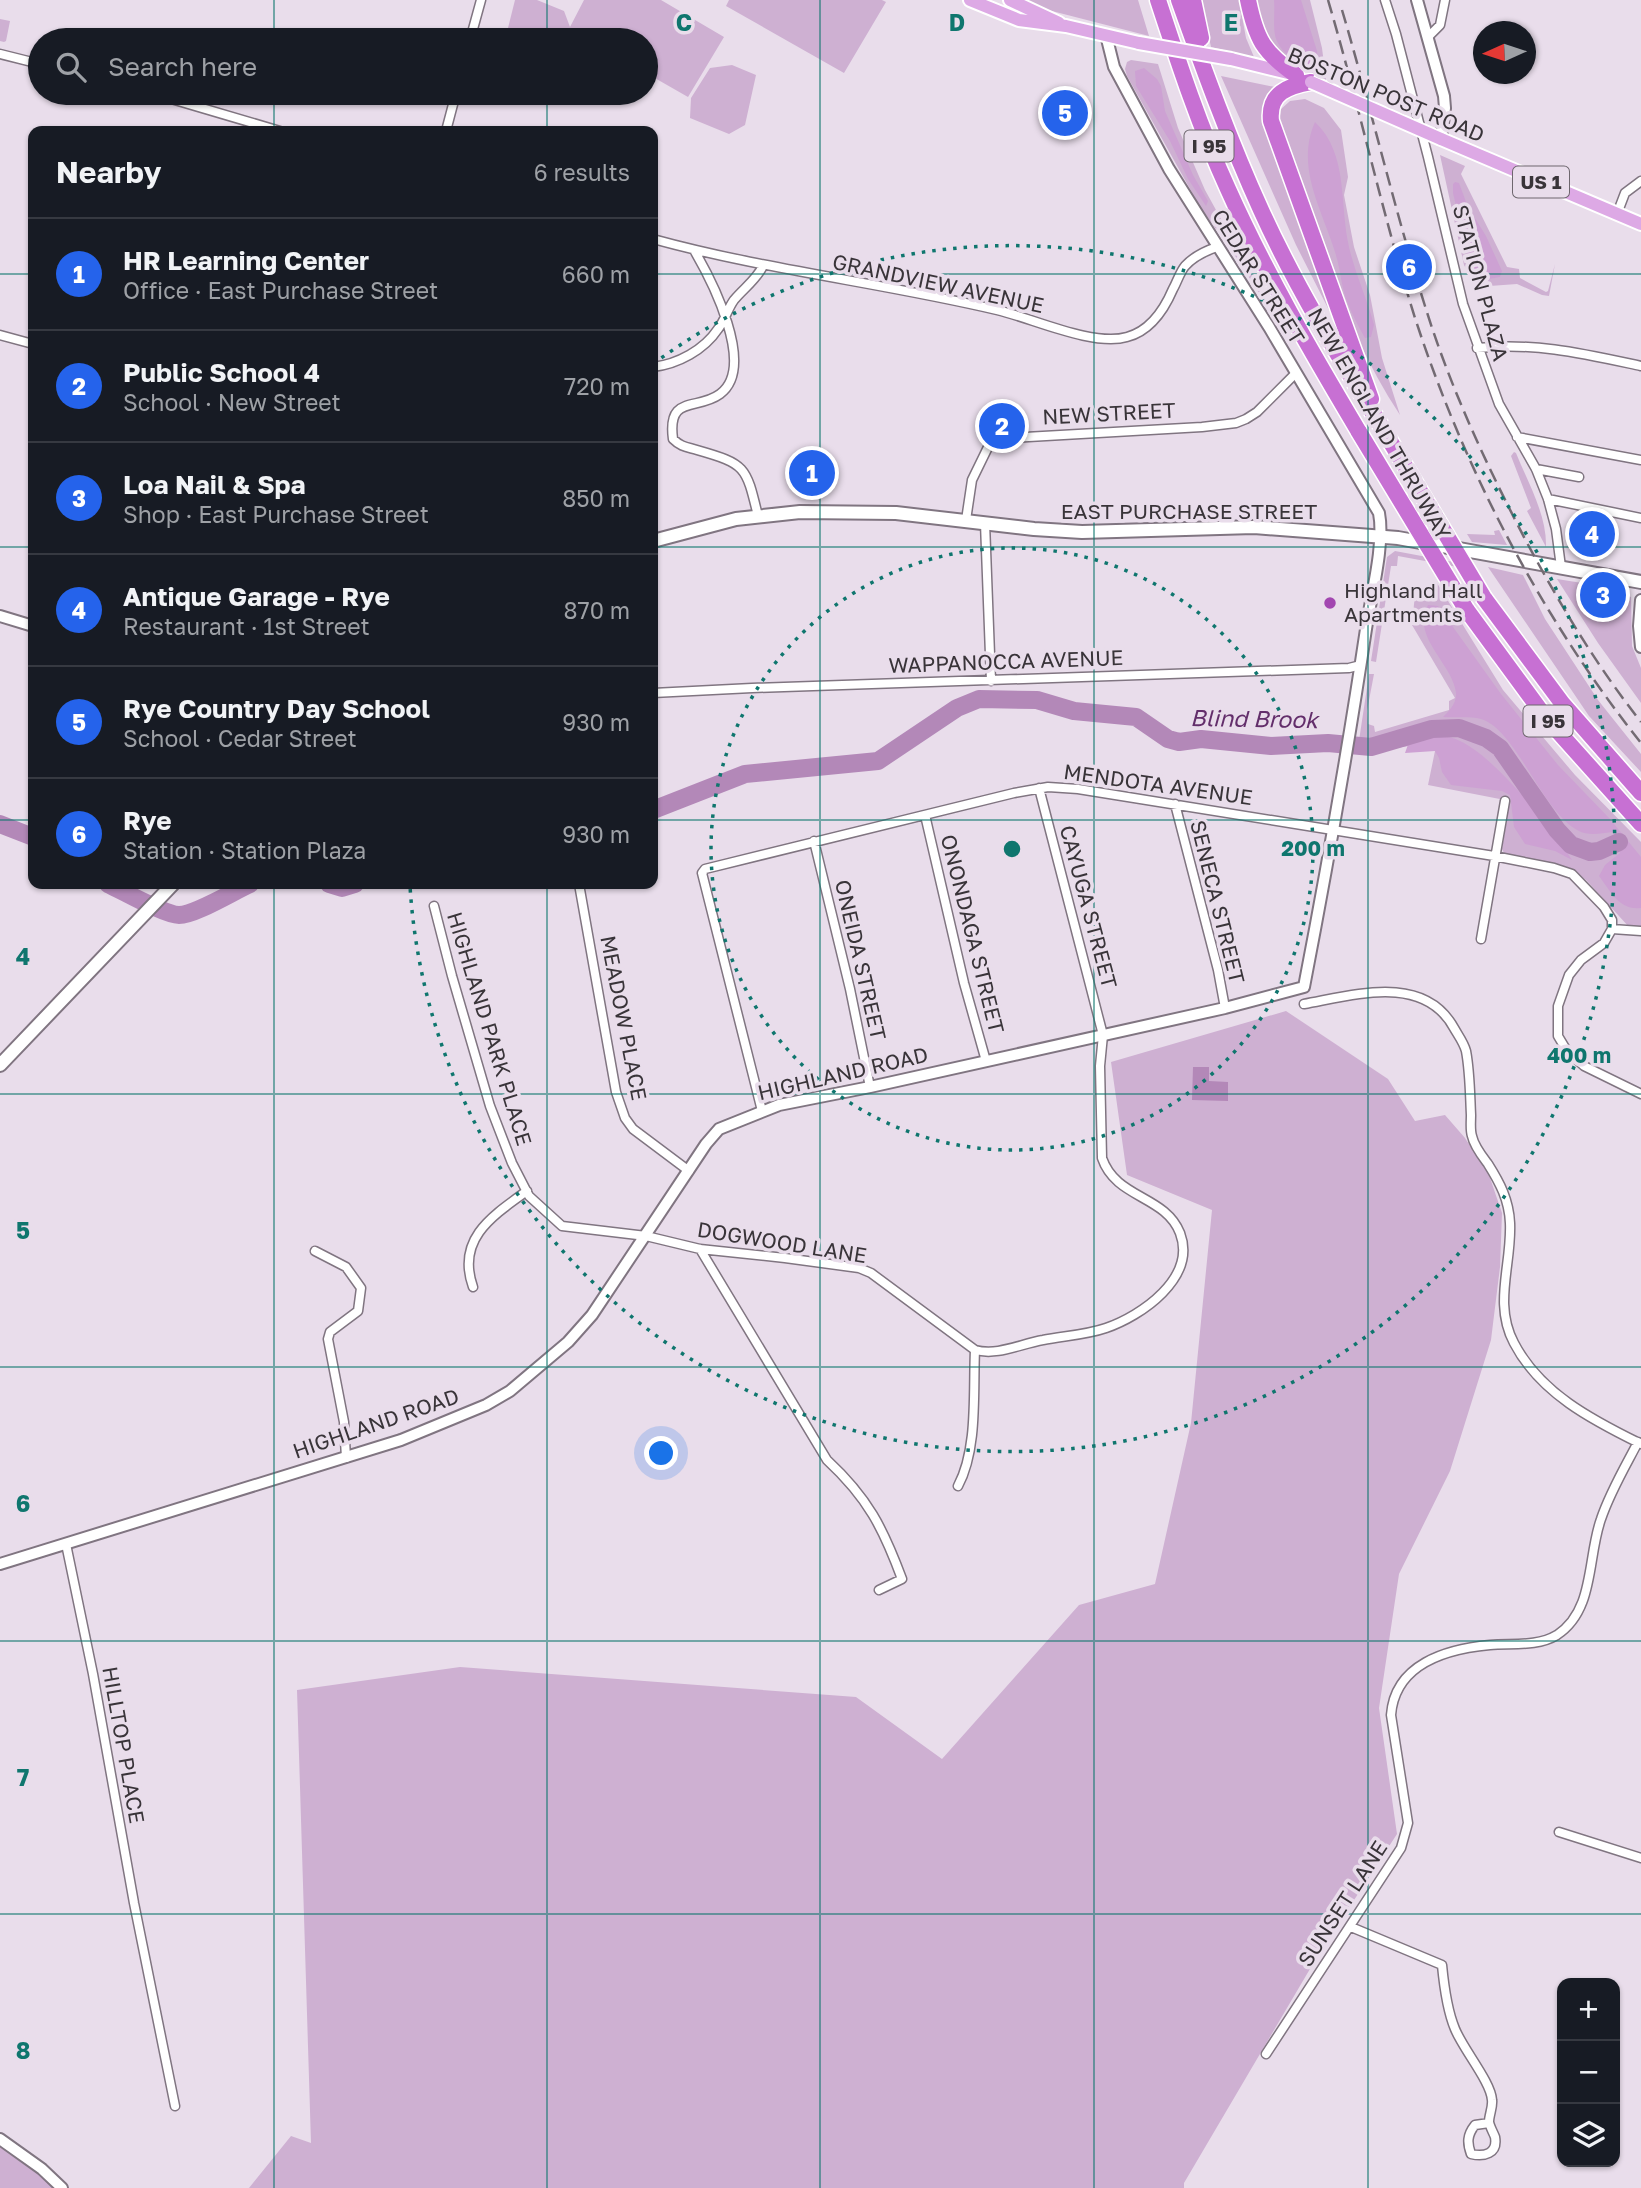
<!DOCTYPE html>
<html lang="en">
<head>
<meta charset="utf-8">
<style>
	:root { --surface:#171b24; --page:#242831; --text:#f1f3f6; --muted:#9ea1a6; --line:#363941; --accent:#2563eb }
	body { margin:0; font-family:"Golos Text",sans-serif; background:var(--page); color:var(--text) }
	.controls { position:absolute; right:21px; bottom:21px; display:grid; overflow:hidden; border-radius:14px; box-shadow:0 2px 5px #0004 }
	.controls button { width:63px; height:63px; display:grid; place-items:center; padding:0; border:0; border-bottom:2px solid var(--line); background:var(--surface); color:var(--text); font:35px sans-serif }
	.compass { position:absolute; left:1473px; top:21px; width:63px; height:63px; border-radius:50%; background:var(--surface); box-shadow:0 2px 5px #0004; rotate:267deg }
	.you { position:absolute; left:662px; top:1454px; width:24px; height:24px; margin:-18px; border:5px solid #fff; border-radius:50%; background:#1a73e8; box-shadow:0 0 0 10px #1a73e833 }
	.badge { display:grid; place-items:center; width:46px; height:46px; border-radius:50%; background:var(--accent); color:#fff; font-size:23px; font-weight:700 }
	.pin { position:absolute; translate:-50% -50%; border:4px solid #fff; box-shadow:0 2px 7px #0006 }
	.list { margin:0; padding:0; list-style:none }
	h2 { display:flex; justify-content:space-between; align-items:center; height:91px; margin:0; padding:0 28px; font-size:30px }
	h2 small { font-size:23px; font-weight:400; color:var(--muted) }
	.list li { display:grid; grid-template-columns:46px 1fr auto; gap:21px; align-items:center; box-sizing:border-box; height:112px; padding:0 28px; border-top:2px solid var(--line) }
	.list b { display:block; font-size:26px; white-space:nowrap }
	.list p { margin:0; font-size:23px; white-space:nowrap; color:var(--muted) }
	.list em { font-size:23px; font-style:normal; color:var(--muted) }
	.icon { flex:none; width:38px; height:38px; fill:none; stroke:currentColor; stroke-width:2; stroke-linecap:round; stroke-linejoin:round }
	.map { position:relative; flex:none; width:1641px; height:2188px; overflow:hidden }
	.search { position:absolute; background:var(--surface); box-shadow:0 2px 5px #0004; left:28px; top:28px; width:630px; height:77px; display:flex; align-items:center; gap:18px; box-sizing:border-box; padding:0 24px; border-radius:38px; color:var(--muted); font-size:26px }
	.panel { position:absolute; background:var(--surface); box-shadow:0 2px 5px #0004; left:28px; top:126px; width:630px; height:763px; border-radius:14px }
	.map>svg:first-child { display:block }
	.green { fill:#ceb0d2 }
	.forest { fill:#cda1d3 }
	.water { fill:#b388b8 }
	.lines { fill:none; stroke-linecap:round; stroke-linejoin:round }
	.river { stroke:#b388b8; stroke-width:18 }
	.minor-casing { stroke:#807581; stroke-width:11 }
	.tertiary-casing { stroke:#807581; stroke-width:14 }
	.secondary-casing { stroke:#807581; stroke-width:16 }
	.primary-casing { stroke:#fff; stroke-width:16 }
	.motorway-casing { stroke:#fff; stroke-width:19 }
	.minor { stroke:#fff; stroke-width:8 }
	.tertiary { stroke:#fff; stroke-width:10 }
	.secondary { stroke:#fff; stroke-width:12 }
	.primary { stroke:#dda9e5; stroke-width:12 }
	.motorway { stroke:#c770d3; stroke-width:16 }
	.rail { stroke:#736b73; stroke-width:2.5; stroke-dasharray:14 7; stroke-linecap:butt }
	.primary-bridge-casing { stroke:#fff; stroke-width:16; stroke-linecap:butt }
	.motorway-bridge-casing { stroke:#fff; stroke-width:19; stroke-linecap:butt }
	.primary-bridge { stroke:#dda9e5; stroke-width:12 }
	.motorway-bridge { stroke:#c770d3; stroke-width:16 }
	.grid { fill:none; stroke:#0f766e; stroke-width:2; stroke-opacity:0.55 }
	.ring { fill:none; stroke:#0f766e; stroke-width:3.5; stroke-dasharray:3.5 7 }
	.poi-dot { fill:#a246b0; stroke:#e9ddeb; stroke-width:2.5 }
	.labels { text-anchor:middle; stroke-width:7; stroke-linejoin:round; paint-order:stroke }
	.shield { fill:#e9ddeb; stroke:#6e676e; stroke-width:2 }
	.shield-label { font-size:19px; font-weight:bold; fill:#393439 }
	.street-label { font-size:21px; fill:#393439; stroke:#e9ddeb }
	.poi-label { font-size:21px; fill:#393439; stroke:#e9ddeb; text-anchor:start }
	.water-label { font-size:23px; font-style:italic; fill:#632e6b; stroke:#e9ddeb }
	.grid-label { font-size:23px; text-anchor:middle; font-weight:bold; fill:#0f766e; stroke:#e9ddeb; stroke-width:7; stroke-linejoin:round; paint-order:stroke }
	.centre { fill:#0f766e; stroke:#e9ddeb; stroke-width:3.5 }
	.ring-label { font-size:21px; text-anchor:middle; font-weight:bold; fill:#0f766e; stroke:#e9ddeb; stroke-width:7; stroke-linejoin:round; paint-order:stroke }
</style>
</head>
<body>
<div class="map">
<svg width="1641" height="2188" viewBox="0 0 1641 2188">
	<rect width="100%" height="100%" fill="#e9ddeb"/>
	<path class="green" d="M515,0H537L564,11L570,27L584,0H661L724,37L688,97L646,73V40H587L572,32L575,40H505Z
		M729,0H882L886,2L844,73L726,6Z
		M1024,0H1138L1149,36L1048,10Z
		M1201,0H1239L1246,38L1254,57L1211,47Z
		M1253,0H1310L1322,48L1326,80L1274,56Z
		M0,19L10,21L6,41L4,42L0,41Z
		M1131,60L1158,64L1178,128L1205,190L1280,326L1238,260L1199,205L1127,76L1125,69L1127,62Z
		M732,65L756,75L745,125L729,134L690,118L691,98L710,68Z
		M1221,76L1275,87L1277,90L1271,98L1336,317L1333,318L1296,245Z
		M1305,99L1324,108L1341,130L1348,177L1344,195L1354,247L1370,295L1382,358L1400,415C1342,328 1314,221 1279,123L1281,109L1290,101Z
		M1440,155L1465,166L1461,174L1507,267L1519,269L1520,278L1546,292L1548,291L1555,264L1549,296L1542,295L1517,284L1476,287L1464,265Z
		M1514,452L1516,453C1528,483 1547,515 1546,547L1527,511L1531,508L1511,456Z
		M1499,530L1507,545L1472,542L1467,534L1495,535L1494,531Z
		M1395,551L1459,563L1463,568L1398,556L1397,566H1391L1376,662L1371,661L1387,557Z
		M1488,567L1523,575L1545,619L1598,700L1641,754V772L1589,716Z
		M1557,579L1582,583L1594,601L1613,606L1617,591L1631,597L1632,646L1641,668V703L1598,643Z
		M1437,583L1503,690L1575,775L1641,842V928L1629,927L1586,880L1567,867L1504,853L1502,849L1510,801L1428,785L1435,751L1409,746L1357,754L1369,674H1374L1367,711L1368,724L1374,726L1375,732L1449,710V701L1455,698L1412,625L1415,594Z
		M1286,1011L1388,1079L1415,1121L1445,1115L1465,1138L1489,1175L1502,1213L1500,1267L1491,1340L1450,1471L1399,1574L1379,1708L1397,1834L1317,1957L1184,2183V2188H249L291,2136L311,2143L297,1690L460,1667L856,1697L942,1759L1079,1605L1155,1584L1191,1423L1212,1210L1127,1175L1111,1062Z
		M0,2147L50,2183L54,2188H0Z"/>
	<path class="forest" d="M1274,0H1301L1317,51L1318,63C1301,69 1278,52 1275,35C1273,24 1275,11 1274,0Z
		M1144,68L1157,79L1161,86L1165,111L1193,175L1208,201L1206,206L1188,179L1170,141L1136,86L1135,71Z
		M1315,122C1349,154 1339,205 1349,247C1355,273 1367,299 1374,325L1371,337L1365,338C1358,326 1351,312 1346,299C1341,284 1340,267 1335,252C1322,209 1295,167 1315,122Z
		M1455,182L1459,183L1468,207L1486,236L1502,271L1500,277L1489,279L1477,275L1469,261L1453,193V184Z
		M1428,605L1438,606L1501,694L1558,765L1610,819L1641,857V908C1620,911 1611,892 1599,876L1605,865L1620,853L1616,832C1605,832 1590,837 1579,831C1542,813 1517,730 1481,719C1470,716 1455,718 1443,717C1449,711 1457,703 1456,693C1453,664 1410,636 1428,605Z
		M1423,734C1437,735 1448,735 1460,741C1495,757 1551,827 1572,860L1555,851L1525,844L1514,827L1510,795L1502,791L1451,785L1442,772L1439,758L1435,751L1405,753L1410,739Z"/>
	<path class="water" d="M1193,1067H1209V1081L1228,1082V1101L1192,1100Z"/>
	<g class="lines">
		<path class="river" d="M653,810L745,774L878,761L957,708L979,699L1037,700L1074,711L1136,717L1168,739L1179,742L1201,739L1271,746L1328,743L1371,747L1432,729L1459,728L1486,738L1500,748L1557,830L1571,845L1590,852L1599,851L1619,842
			M0,824L33,837
			M108,884C123,891 165,915 179,915C195,915 234,891 250,884
			M329,884L342,888L355,884"/>
		<defs>
			<path id="minor" d="M1385,0L1396,34L1428,157L1463,304L1499,404L1536,469L1548,499L1556,529L1561,567
				M1428,37L1440,25L1445,0
				M470,40L481,0
				M0,54L40,64
				M151,93L280,131
				M446,131L456,93
				M1617,214L1625,193L1641,181
				M653,239C766,270 883,283 997,310C1032,318 1093,347 1127,337C1150,331 1164,310 1173,289C1177,282 1180,272 1185,266C1194,256 1205,251 1217,247
				M694,250C711,279 757,367 720,394C697,411 667,394 673,439C681,447 687,447 697,450C746,464 746,466 758,516
				M0,335L33,344
				M1477,348C1536,342 1585,354 1641,366
				M653,367C678,364 704,350 718,329C725,320 728,308 734,300C744,288 756,280 763,266
				M1517,437L1641,460
				M1536,469L1579,477
				M1548,499L1641,518
				M966,520L972,480L992,439L1202,427L1236,423L1246,419L1257,412L1296,373
				M985,523L991,681
				M653,693L752,688L1349,668L1361,665
				M1175,804L1218,970L1225,1008
				M925,815L964,983L986,1061
				M814,841L850,989L870,1087
				M579,884L616,1092L625,1118L633,1129L689,1171
				M434,906L452,976L490,1106L512,1163L529,1196L562,1226L646,1236L700,1249L785,1258L859,1268L871,1273L975,1350C998,1356 1020,1344 1043,1340C1063,1336 1086,1335 1106,1328C1141,1316 1197,1278 1180,1233C1165,1195 1116,1199 1102,1158L1100,1066L1103,1035L1039,788
				M1612,929L1641,931
				M1481,939L1505,801
				M1304,1004C1354,995 1424,973 1454,1028C1458,1035 1464,1043 1466,1051C1470,1072 1470,1095 1471,1115C1471,1122 1470,1130 1472,1136C1474,1146 1482,1156 1488,1164C1500,1183 1509,1200 1510,1223C1512,1264 1493,1304 1514,1343C1540,1393 1592,1420 1641,1444
				M762,1111L702,873L705,869L1014,793L1048,787L1078,789L1494,856L1554,868L1572,874L1604,907L1612,920V929L1604,943L1581,960L1569,975L1558,1006V1036L1567,1051L1584,1066L1641,1094
				M700,1249L827,1460C868,1498 883,1528 902,1579L879,1590
				M315,1251L346,1267L361,1288L358,1311L330,1332L328,1339L344,1422L346,1458
				M473,1287C456,1239 492,1216 527,1191
				M958,1486C978,1449 973,1392 975,1350
				M66,1544L93,1674L134,1903L175,2106
				M1559,1832L1641,1858
				M1351,1927L1442,1965C1444,1986 1447,2010 1455,2029C1463,2049 1491,2082 1492,2100C1493,2107 1489,2115 1489,2122C1490,2127 1493,2132 1495,2137C1498,2154 1484,2157 1471,2154C1467,2143 1467,2135 1475,2125L1489,2123
				M1266,2054L1401,1848L1408,1823L1391,1715C1395,1664 1446,1649 1490,1645C1512,1643 1537,1647 1557,1635C1595,1610 1587,1558 1601,1519C1610,1492 1625,1467 1638,1442"/>
			<path id="tertiary" d="M1417,0L1444,96L1445,108L1441,139
				M1641,600L1639,626L1641,647
				M0,616L33,626
				M0,1564L401,1440L486,1405L510,1391L568,1342L592,1315L706,1144L719,1129L779,1105L870,1087L1225,1008L1304,987C1327,868 1348,749 1366,629C1371,596 1385,544 1379,513L1269,327L1169,169L1114,67L1106,35
				M0,2139L42,2169L62,2188"/>
			<path id="secondary" d="M653,541L736,519L800,512L896,513L1034,529L1082,532L1254,527L1398,538L1641,582
				M0,1065L173,884"/>
			<path id="primary" d="M970,0L1019,20L1066,26L1139,43
				M1010,0L1059,23
				M1231,59L1288,73
				M1441,139L1641,224"/>
			<path id="motorway" d="M1158,0C1179,64 1200,128 1228,189C1266,274 1312,353 1359,432
				M1179,0C1204,70 1230,142 1261,210C1294,283 1336,352 1378,421
				M1193,0L1201,38
				M1248,0C1256,39 1263,52 1296,75
				M1311,82C1288,86 1268,93 1271,121L1371,399
				M1484,598L1562,703L1641,793
				M1466,609L1546,718L1641,824"/>
		</defs>
		<use href="#minor" class="minor-casing"/>
		<use href="#tertiary" class="tertiary-casing"/>
		<use href="#secondary" class="secondary-casing"/>
		<use href="#primary" class="primary-casing"/>
		<use href="#motorway" class="motorway-casing"/>
		<use href="#minor" class="minor"/>
		<use href="#tertiary" class="tertiary"/>
		<use href="#secondary" class="secondary"/>
		<use href="#primary" class="primary"/>
		<use href="#motorway" class="motorway"/>
		<path class="rail" d="M1328,0C1359,105 1382,213 1415,318C1465,471 1541,617 1641,743
			M1342,10C1371,108 1394,208 1425,306C1450,387 1486,464 1525,539C1559,603 1596,665 1641,722"/>
		<defs>
			<path id="primary-bridge" d="M1139,43L1231,59
				M1311,82L1441,139"/>
			<path id="motorway-bridge" d="M1378,421L1484,598
				M1359,432L1466,609"/>
		</defs>
		<use href="#primary-bridge" class="primary-bridge-casing"/>
		<use href="#motorway-bridge" class="motorway-bridge-casing"/>
		<use href="#primary-bridge" class="primary-bridge"/>
		<use href="#motorway-bridge" class="motorway-bridge"/>
	</g>
	<path class="grid" d="M274,0V40M547,0V40M820,0V2188M1094,0V2188M1368,0V2188M274,93V131M547,93V131M0,274H33M653,274H1641M0,547H33M653,547H1641M0,820H33M653,820H1641M274,884V2188M547,884V2188M0,1094H1641M0,1367H1641M0,1641H1641M0,1914H1641"/>
	<g class="ring">
		<circle cx="1012" cy="849" r="301"/>
		<path d="M653 364A603 603 0 1 1 410 886"/>
	</g>
	<circle class="poi-dot" cx="1330" cy="603" r="7"/>
	<g class="labels">
		<g class="shield">
			<rect x="1184.5" y="130.5" width="49" height="31" rx="5"/>
			<rect x="1513" y="166.5" width="56" height="31" rx="5"/>
			<rect x="1523.5" y="705.5" width="49" height="31" rx="5"/>
		</g>
		<g class="shield-label">
			<text x="1209" y="153">I 95</text>
			<text x="1541" y="189">US 1</text>
			<text x="1548" y="728">I 95</text>
		</g>
		<g class="street-label">
			<text transform="translate(1386 95) rotate(23)" y="7">BOSTON POST ROAD</text>
			<text transform="translate(1258 277) rotate(58)" y="7">CEDAR STREET</text>
			<text transform="translate(1480 283) rotate(75)" y="7">STATION PLAZA</text>
			<text transform="translate(938 284) rotate(12)" y="7">GRANDVIEW AVENUE</text>
			<text transform="translate(1109 414) rotate(-3)" y="7">NEW STREET</text>
			<text transform="translate(1379 424) rotate(60)" y="7">NEW ENGLAND THRUWAY</text>
			<text x="1189" y="519">EAST PURCHASE STREET</text>
			<text transform="translate(1006 662) rotate(-2)" y="7">WAPPANOCCA AVENUE</text>
			<text transform="translate(1158 785) rotate(8)" y="7">MENDOTA AVENUE</text>
			<text transform="translate(1217 902) rotate(76)" y="7">SENECA STREET</text>
			<text transform="translate(1088 907) rotate(75)" y="7">CAYUGA STREET</text>
			<text transform="translate(972 934) rotate(76)" y="7">ONONDAGA STREET</text>
			<text transform="translate(860 960) rotate(77)" y="7">ONEIDA STREET</text>
			<text transform="translate(623 1018) rotate(79)" y="7">MEADOW PLACE</text>
			<text transform="translate(489 1029) rotate(73)" y="7">HIGHLAND PARK PLACE</text>
			<text transform="translate(843 1074) rotate(-13)" y="7">HIGHLAND ROAD</text>
			<text transform="translate(782 1243) rotate(9)" y="7">DOGWOOD LANE</text>
			<text transform="translate(376 1424) rotate(-19)" y="7">HIGHLAND ROAD</text>
			<text transform="translate(123 1745) rotate(80)" y="7">HILLTOP PLACE</text>
			<text transform="translate(1343 1904) rotate(-57)" y="7">SUNSET LANE</text>
		</g>
		<g class="poi-label">
			<text x="1344" y="598">Highland Hall<tspan x="1344" dy="24">Apartments</tspan></text>
		</g>
		<g class="water-label">
			<text transform="translate(1254 719) rotate(1)" y="8">Blind Brook</text>
		</g>
	</g>
	<g class="grid-label">
		<text x="684" y="31">C</text>
		<text x="957" y="31">D</text>
		<text x="1231" y="31">E</text>
		<text x="23" y="965">4</text>
		<text x="23" y="1239">5</text>
		<text x="23" y="1512">6</text>
		<text x="23" y="1786">7</text>
		<text x="23" y="2059">8</text>
	</g>
	<circle cx="1012" cy="849" r="10" class="centre"/>
	<g class="ring-label">
		<text x="1313" y="856">200 m</text>
		<text x="1579" y="1063">400 m</text>
	</g>
</svg>
<div class="controls">
<button>+</button>
<button>−</button>
<button><svg class="icon" aria-label="layers" viewBox="0 0 24 24"><path d="M12 4l9 5-9 5-9-5zM3 14l9 5 9-5"/></svg></button>
</div>
<svg class="compass" viewBox="-18 -18 36 36"><path d="M0-13l5 13h-10z" fill="#e53935"/><path d="M0 13l5-13h-10z" fill="#9ea1a6"/></svg>
<div class="you"></div>
<div class="pin badge" style="left:812px;top:473px">1</div>
<div class="pin badge" style="left:1002px;top:426px">2</div>
<div class="pin badge" style="left:1603px;top:595px">3</div>
<div class="pin badge" style="left:1592px;top:534px">4</div>
<div class="pin badge" style="left:1065px;top:113px">5</div>
<div class="pin badge" style="left:1409px;top:267px">6</div>
<div class="search"><svg class="icon" aria-label="search" viewBox="0 0 24 24"><circle cx="10" cy="10" r="6"/><path d="M15 15l6 6"/></svg>Search here</div>
<section class="panel">
<h2>Nearby<small>6 results</small></h2>
<ul class="list">
<li><span class="badge">1</span><div><b>HR Learning Center</b><p>Office · East Purchase Street</p></div><em>660 m</em></li>
<li><span class="badge">2</span><div><b>Public School 4</b><p>School · New Street</p></div><em>720 m</em></li>
<li><span class="badge">3</span><div><b>Loa Nail &amp; Spa</b><p>Shop · East Purchase Street</p></div><em>850 m</em></li>
<li><span class="badge">4</span><div><b>Antique Garage - Rye</b><p>Restaurant · 1st Street</p></div><em>870 m</em></li>
<li><span class="badge">5</span><div><b>Rye Country Day School</b><p>School · Cedar Street</p></div><em>930 m</em></li>
<li><span class="badge">6</span><div><b>Rye</b><p>Station · Station Plaza</p></div><em>930 m</em></li>
</ul>
</section>
</div>
</body>
</html>
